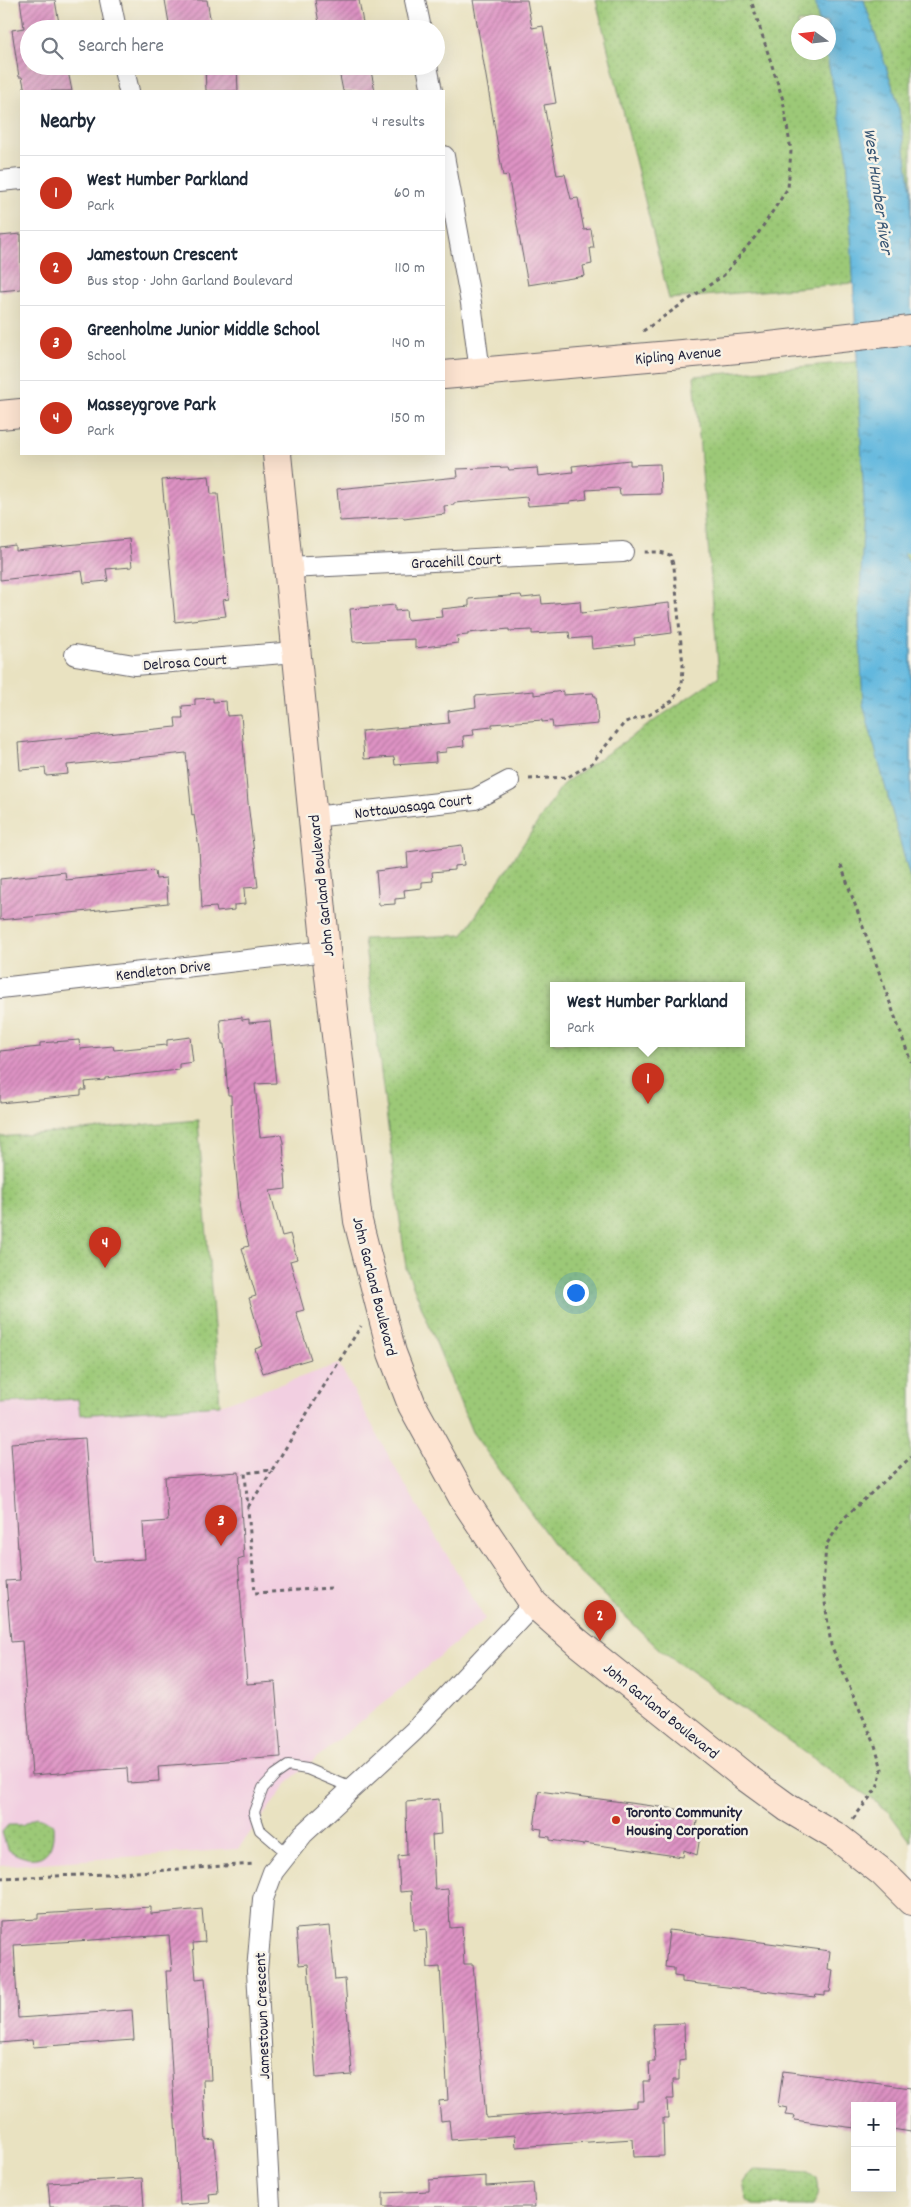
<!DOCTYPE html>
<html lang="en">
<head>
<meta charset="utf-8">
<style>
	:root { --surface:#fff; --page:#f6f6f7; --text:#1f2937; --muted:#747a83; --line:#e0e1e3; --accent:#c8321e }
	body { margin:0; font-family:Dekko,sans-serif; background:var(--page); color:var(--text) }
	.controls { position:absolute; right:15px; bottom:15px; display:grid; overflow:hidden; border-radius:0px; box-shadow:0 5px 20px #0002 }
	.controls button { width:45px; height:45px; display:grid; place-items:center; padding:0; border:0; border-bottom:1px solid var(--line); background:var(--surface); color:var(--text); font:25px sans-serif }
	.compass { position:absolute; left:791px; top:15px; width:45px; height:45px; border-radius:50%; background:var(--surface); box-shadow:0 5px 20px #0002; rotate:284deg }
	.you { position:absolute; left:575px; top:1292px; width:18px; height:18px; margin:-12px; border:4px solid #fff; border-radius:50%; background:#1a73e8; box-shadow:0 0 0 8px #1a73e833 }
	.badge { display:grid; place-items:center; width:32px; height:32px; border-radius:50%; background:var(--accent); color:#fff; font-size:16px; font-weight:700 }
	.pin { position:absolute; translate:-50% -41px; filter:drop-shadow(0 1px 2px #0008) }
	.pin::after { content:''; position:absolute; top:26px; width:18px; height:15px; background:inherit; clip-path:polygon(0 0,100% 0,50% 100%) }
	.popup { position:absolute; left:550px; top:982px; width:195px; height:65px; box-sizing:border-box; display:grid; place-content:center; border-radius:0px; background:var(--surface); filter:drop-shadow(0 1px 4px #0005); font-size:16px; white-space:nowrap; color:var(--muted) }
	.popup b { font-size:19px; color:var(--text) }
	.popup::after { content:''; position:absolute; left:50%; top:100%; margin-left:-10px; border:10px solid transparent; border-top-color:var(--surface) }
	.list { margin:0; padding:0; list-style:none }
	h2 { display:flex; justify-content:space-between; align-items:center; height:65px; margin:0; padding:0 20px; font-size:21px }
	h2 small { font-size:16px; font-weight:400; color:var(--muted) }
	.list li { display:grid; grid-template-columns:32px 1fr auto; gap:15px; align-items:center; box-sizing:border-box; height:75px; padding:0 20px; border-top:1px solid var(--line) }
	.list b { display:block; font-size:19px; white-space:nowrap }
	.list p { margin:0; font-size:16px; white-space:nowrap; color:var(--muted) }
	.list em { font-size:16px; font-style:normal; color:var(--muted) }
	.icon { flex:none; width:28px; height:28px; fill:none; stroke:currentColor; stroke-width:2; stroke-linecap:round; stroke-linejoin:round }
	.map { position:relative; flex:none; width:911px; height:2207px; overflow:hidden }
	.search { position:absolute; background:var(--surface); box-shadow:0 5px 20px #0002; left:20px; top:20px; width:425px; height:55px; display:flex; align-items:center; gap:12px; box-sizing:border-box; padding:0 18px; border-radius:28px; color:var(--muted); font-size:19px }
	.panel { position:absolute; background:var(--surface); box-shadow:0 5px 20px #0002; left:20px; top:90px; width:425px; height:365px; border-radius:0px }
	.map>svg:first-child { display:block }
	.built { fill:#f2cfe1 }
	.park { fill:url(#park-dots); stroke:#5f7659; fill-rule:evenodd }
	.water { fill:url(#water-ripples); stroke:#426d8c }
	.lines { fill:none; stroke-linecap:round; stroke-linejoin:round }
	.river { stroke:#62b8de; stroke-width:39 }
	.building { fill:url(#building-hatch) }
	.lane-casing { stroke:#68656a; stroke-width:12 }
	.street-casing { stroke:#68656a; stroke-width:22 }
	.secondary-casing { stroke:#68656a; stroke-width:30 }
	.path { stroke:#68656a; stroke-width:3; stroke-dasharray:4 4; stroke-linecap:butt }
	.lane { stroke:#fff; stroke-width:10 }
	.street { stroke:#fff; stroke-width:20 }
	.secondary { stroke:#fde4d1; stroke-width:28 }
	.poi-dot { fill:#c8321e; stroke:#f7f3e8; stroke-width:2 }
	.labels { text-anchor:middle; stroke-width:5; stroke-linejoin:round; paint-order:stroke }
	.street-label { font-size:16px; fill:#22223b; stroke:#f7f3e8 }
	.poi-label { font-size:16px; font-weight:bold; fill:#22223b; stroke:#f7f3e8; text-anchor:start }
	.water-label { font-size:18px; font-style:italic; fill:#385674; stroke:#f7f3e8 }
</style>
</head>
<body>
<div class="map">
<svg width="911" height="2207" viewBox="0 0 911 2207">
	<defs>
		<pattern id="park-dots" width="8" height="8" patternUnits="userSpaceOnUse" patternTransform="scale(1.25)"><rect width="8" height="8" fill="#9cc977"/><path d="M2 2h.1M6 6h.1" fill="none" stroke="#86ac68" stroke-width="1.8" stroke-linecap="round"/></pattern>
		<pattern id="water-ripples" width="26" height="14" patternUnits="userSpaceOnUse" patternTransform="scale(1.25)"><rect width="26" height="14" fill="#62b8de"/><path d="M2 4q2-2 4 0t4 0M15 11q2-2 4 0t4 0" fill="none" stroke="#5095b5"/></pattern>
		<pattern id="building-hatch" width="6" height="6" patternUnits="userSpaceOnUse" patternTransform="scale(1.25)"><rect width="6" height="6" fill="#de93c4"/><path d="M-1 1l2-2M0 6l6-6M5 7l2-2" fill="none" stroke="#b478a0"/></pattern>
	</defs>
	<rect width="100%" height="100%" fill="#f7f3e8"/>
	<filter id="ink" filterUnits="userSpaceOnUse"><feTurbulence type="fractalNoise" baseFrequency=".02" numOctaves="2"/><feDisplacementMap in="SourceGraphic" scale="10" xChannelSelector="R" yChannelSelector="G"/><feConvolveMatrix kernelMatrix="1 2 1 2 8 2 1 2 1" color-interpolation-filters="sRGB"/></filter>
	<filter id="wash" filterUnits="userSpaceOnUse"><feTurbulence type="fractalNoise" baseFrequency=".0096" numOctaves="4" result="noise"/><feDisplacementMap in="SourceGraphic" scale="20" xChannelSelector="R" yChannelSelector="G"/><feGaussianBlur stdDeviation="1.12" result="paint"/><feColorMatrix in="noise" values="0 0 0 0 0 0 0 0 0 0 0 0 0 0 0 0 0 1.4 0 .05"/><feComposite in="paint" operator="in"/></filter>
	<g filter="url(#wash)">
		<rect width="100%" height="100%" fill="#e9e2c1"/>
		<path class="built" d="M339,1364L398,1473L485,1619L291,1779L238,1849L0,1866V1403L79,1399L80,1415L220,1405Z"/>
		<path class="park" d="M596,0H911V278L669,299ZM798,22H828V52H798Z
			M911,357V1842L887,1810L661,1651L561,1554L472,1432L406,1268L364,939L463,935L563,784L719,676L694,376ZM554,985H742V1043H554Z
			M198,1120L220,1405L80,1415L78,1399L0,1403V1137Z
			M36,1817L44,1819L53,1825C56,1859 34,1867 7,1849L2,1832L8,1825H22Z
			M756,2169L808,2172L817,2178C820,2190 819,2196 813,2206L753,2205L747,2201L743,2183L748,2175Z"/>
		<path class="water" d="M815,0H864L898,103L911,190V379L900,366L891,396V517L907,560L911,563V882L863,704L859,624L864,502L847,153L826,53L828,52V22H819Z"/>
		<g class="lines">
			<path class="river" d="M894,318L911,534"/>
		</g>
		<g id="blocks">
			<path class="building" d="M20,0H55L60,29H29V66H67L72,91H25L22,77H19L12,30L24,28Z
				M165,0H207L212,29H170Z
				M315,0H359L364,29H320Z
				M473,0H527L532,28L543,26L556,103L544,105L557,175L565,174L571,199L578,198L584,230L591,229L594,248H590L592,264L583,266L585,276L528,285L508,175L503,176Z
				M205,66H237L238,91H206Z
				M338,66H370L375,91H343Z
				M21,234V289L0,291V236Z
				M630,460V465L660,464L661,494L620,495L619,488L586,490L587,499L570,501V503L528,506L527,497L454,503V505L444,506L445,514L404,519L403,517L340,521L337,489L458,477L457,469L508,467L509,470L537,468L538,476L573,472L572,466Z
				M209,476L211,494H218L229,599L223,600L226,616L175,622L162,480Z
				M129,539L132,567L106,569L108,581L84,583L82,571L0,580V547L15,545V550Z
				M521,595L522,598L541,596L542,604L580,601L581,613L669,603L672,633L634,638L635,645L592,649L591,637L570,639L569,632L532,634V630L509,631V629L468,633V635L457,636L458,643L415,648V639L353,642L350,609L395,605V611L406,610L407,620L442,617L441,609L469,606V599Z
				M534,691V695L563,691V695L593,693L594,696H596L598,724L553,728L552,721L542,722V720L492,724V727L473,729L474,735L463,736L464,746L446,748V752L435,753L436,762L395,765L394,757L364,759L362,731L449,723L448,711L476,707L475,696Z
				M213,698V702L226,701L227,716L241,715L248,803L258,887L244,888L245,904L234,905V910L217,912L216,907L202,908L199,848L194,815L192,816L186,753L67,765L68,774L46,776L45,768L20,770L18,743L176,727L175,718H183L182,706L195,705V699Z
				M462,845L464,865L454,866V870L432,872L433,881L422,882V888L404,890L405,898L395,899V904L379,905L376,871L408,867L407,852Z
				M155,871L156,879L166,878L168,903L0,920V879L65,872L66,880Z
				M242,1017V1020L249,1019V1023L270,1021L276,1083L255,1084L260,1137L281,1135L283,1142L286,1189L270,1191L282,1236L290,1234L297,1259L290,1261L304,1310L296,1312L311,1359L263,1373L255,1349L263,1346L249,1298L256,1296L242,1248L249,1246L240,1210L232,1132L231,1095H228L224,1044H222L220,1020Z
				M190,1037L193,1062L179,1064V1070L105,1078V1080L85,1082L86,1090H81V1095L0,1103V1051L40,1047V1043L79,1040L80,1049L113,1046L114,1050L167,1045V1040Z
				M85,1438L94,1562L145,1559L143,1523L168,1521L165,1477L239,1472L244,1558L238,1560L247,1684L275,1682L281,1757L158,1766L159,1781L128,1783L127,1768L32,1775L22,1641L11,1642L6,1581L20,1580L11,1443Z
				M539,1791L698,1812L696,1829L701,1830L697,1855L684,1850L683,1857L584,1843V1845L550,1840V1837L541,1836L542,1829L534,1828Z
				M439,1799L441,1834L432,1835L435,1890L448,1889L450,1928L462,1927L464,1964H473L486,2118L637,2107V2101H644L643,2081H650L649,2062H655L653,2024L684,2023L685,2060L679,2061V2080H673L674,2099H667L668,2118H663L664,2156L634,2157L633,2139L516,2147L515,2135L451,2140L449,2120L441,2121L439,2101L448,2100L440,1967L428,1968L426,1929L414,1930L412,1891L400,1892L398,1856L407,1855L406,1802Z
				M151,1907V1914L202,1909L205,1942L193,1943L196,1979L205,1978L208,2018L211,2080H203L204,2106L206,2140L214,2139L218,2193L209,2194L210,2203L180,2205L166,1971H172L169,1935L14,1945L18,2018L132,2010L134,2040L33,2047L32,2040L0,2043V1921L38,1919V1914Z
				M330,1926L335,1980L345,1979L352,2075L316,2078L308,1964L299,1965L296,1929Z
				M669,1930L830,1951L828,1969L833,1970L830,1992H825V1995L816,1994L815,1997L682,1982V1977L674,1976V1968L665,1967Z
				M783,2071L911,2088V2132L892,2129V2106H855V2128L794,2120L795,2116L785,2115L787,2108L778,2106Z
				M486,2176V2186L533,2183L535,2207H383V2193L429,2191V2180Z
				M142,2178L144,2207H50L48,2183Z"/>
		</g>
	</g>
	<g filter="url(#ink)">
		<use href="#blocks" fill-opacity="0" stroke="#68656a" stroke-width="1"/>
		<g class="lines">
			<defs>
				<path id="lane" d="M288,1854L260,1830L254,1812L263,1788L275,1775L288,1766L307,1769L352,1788"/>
				<path id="street" d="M110,0L116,29
					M415,0L421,29
					M123,66L129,91
					M427,66L432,91
					M444,156L471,303L480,372
					M0,181L21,179
					M288,568L623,552
					M75,655L134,665L296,652
					M313,817L475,799L509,781
					M0,988L326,951
					M270,2207L257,1971L263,1899L273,1872L303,1834L414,1731L534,1604"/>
				<path id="secondary" d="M444,375L761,347L911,330
					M0,415L21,413
					M277,454L326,951L358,1221L392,1353L412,1405L463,1498L534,1604L577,1642L744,1776L788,1808L837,1837L883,1873L911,1901"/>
			</defs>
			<use href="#lane" class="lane-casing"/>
			<use href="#street" class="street-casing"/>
			<use href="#secondary" class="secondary-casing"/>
			<path class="path" d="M643,331L724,275L759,232L788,188L791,151L783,100L751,0
				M529,779L568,777L592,763L625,722L649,715L672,701L682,685L683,666L674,567L670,555L659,552H643
				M841,865L911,1062
				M248,1507L272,1471
				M331,1588L255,1593L245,1473L272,1470L361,1326
				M853,1819L877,1788L882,1769L874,1742L831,1645L823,1588L826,1545L845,1517L911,1457
				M0,1878L107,1874L254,1864"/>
			<use href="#lane" class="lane"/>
			<use href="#street" class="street"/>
			<use href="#secondary" class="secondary"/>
		</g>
	</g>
	<circle class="poi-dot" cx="616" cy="1820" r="5"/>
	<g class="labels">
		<g class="street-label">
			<text transform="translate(678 354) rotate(-5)" y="6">Kipling Avenue</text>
			<text transform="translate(456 560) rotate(-3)" y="6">Gracehill Court</text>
			<text transform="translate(185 661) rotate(-4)" y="6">Delrosa Court</text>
			<text transform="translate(413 805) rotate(-7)" y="6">Nottawasaga Court</text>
			<text transform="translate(320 886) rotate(-96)" y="6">John Garland Boulevard</text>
			<text transform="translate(163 969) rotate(-6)" y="6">Kendleton Drive</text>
			<text transform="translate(376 1286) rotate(76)" y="6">John Garland Boulevard</text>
			<text transform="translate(662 1710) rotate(39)" y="6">John Garland Boulevard</text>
			<text transform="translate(261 2016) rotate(-92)" y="6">Jamestown Crescent</text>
		</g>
		<g class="poi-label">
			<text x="626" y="1817">Toronto Community<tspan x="626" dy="18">Housing Corporation</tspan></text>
		</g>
		<g class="water-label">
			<text transform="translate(879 191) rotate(82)" y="6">West Humber River</text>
		</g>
	</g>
</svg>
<div class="controls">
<button>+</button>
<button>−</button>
</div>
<svg class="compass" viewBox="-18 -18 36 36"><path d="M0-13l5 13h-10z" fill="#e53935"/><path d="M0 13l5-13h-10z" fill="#747a83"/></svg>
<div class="you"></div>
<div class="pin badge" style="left:648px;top:1104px">1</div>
<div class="popup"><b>West Humber Parkland</b>Park</div>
<div class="pin badge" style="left:600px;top:1641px">2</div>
<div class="pin badge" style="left:221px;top:1546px">3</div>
<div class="pin badge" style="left:105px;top:1268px">4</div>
<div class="search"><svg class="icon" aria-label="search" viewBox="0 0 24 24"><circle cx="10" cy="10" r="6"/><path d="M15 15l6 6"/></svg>Search here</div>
<section class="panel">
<h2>Nearby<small>4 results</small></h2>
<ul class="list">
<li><span class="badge">1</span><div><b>West Humber Parkland</b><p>Park</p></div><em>60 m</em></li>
<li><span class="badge">2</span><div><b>Jamestown Crescent</b><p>Bus stop · John Garland Boulevard</p></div><em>110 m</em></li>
<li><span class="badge">3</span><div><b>Greenholme Junior Middle School</b><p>School</p></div><em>140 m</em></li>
<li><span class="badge">4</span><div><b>Masseygrove Park</b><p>Park</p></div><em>150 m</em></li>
</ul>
</section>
</div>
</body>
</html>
